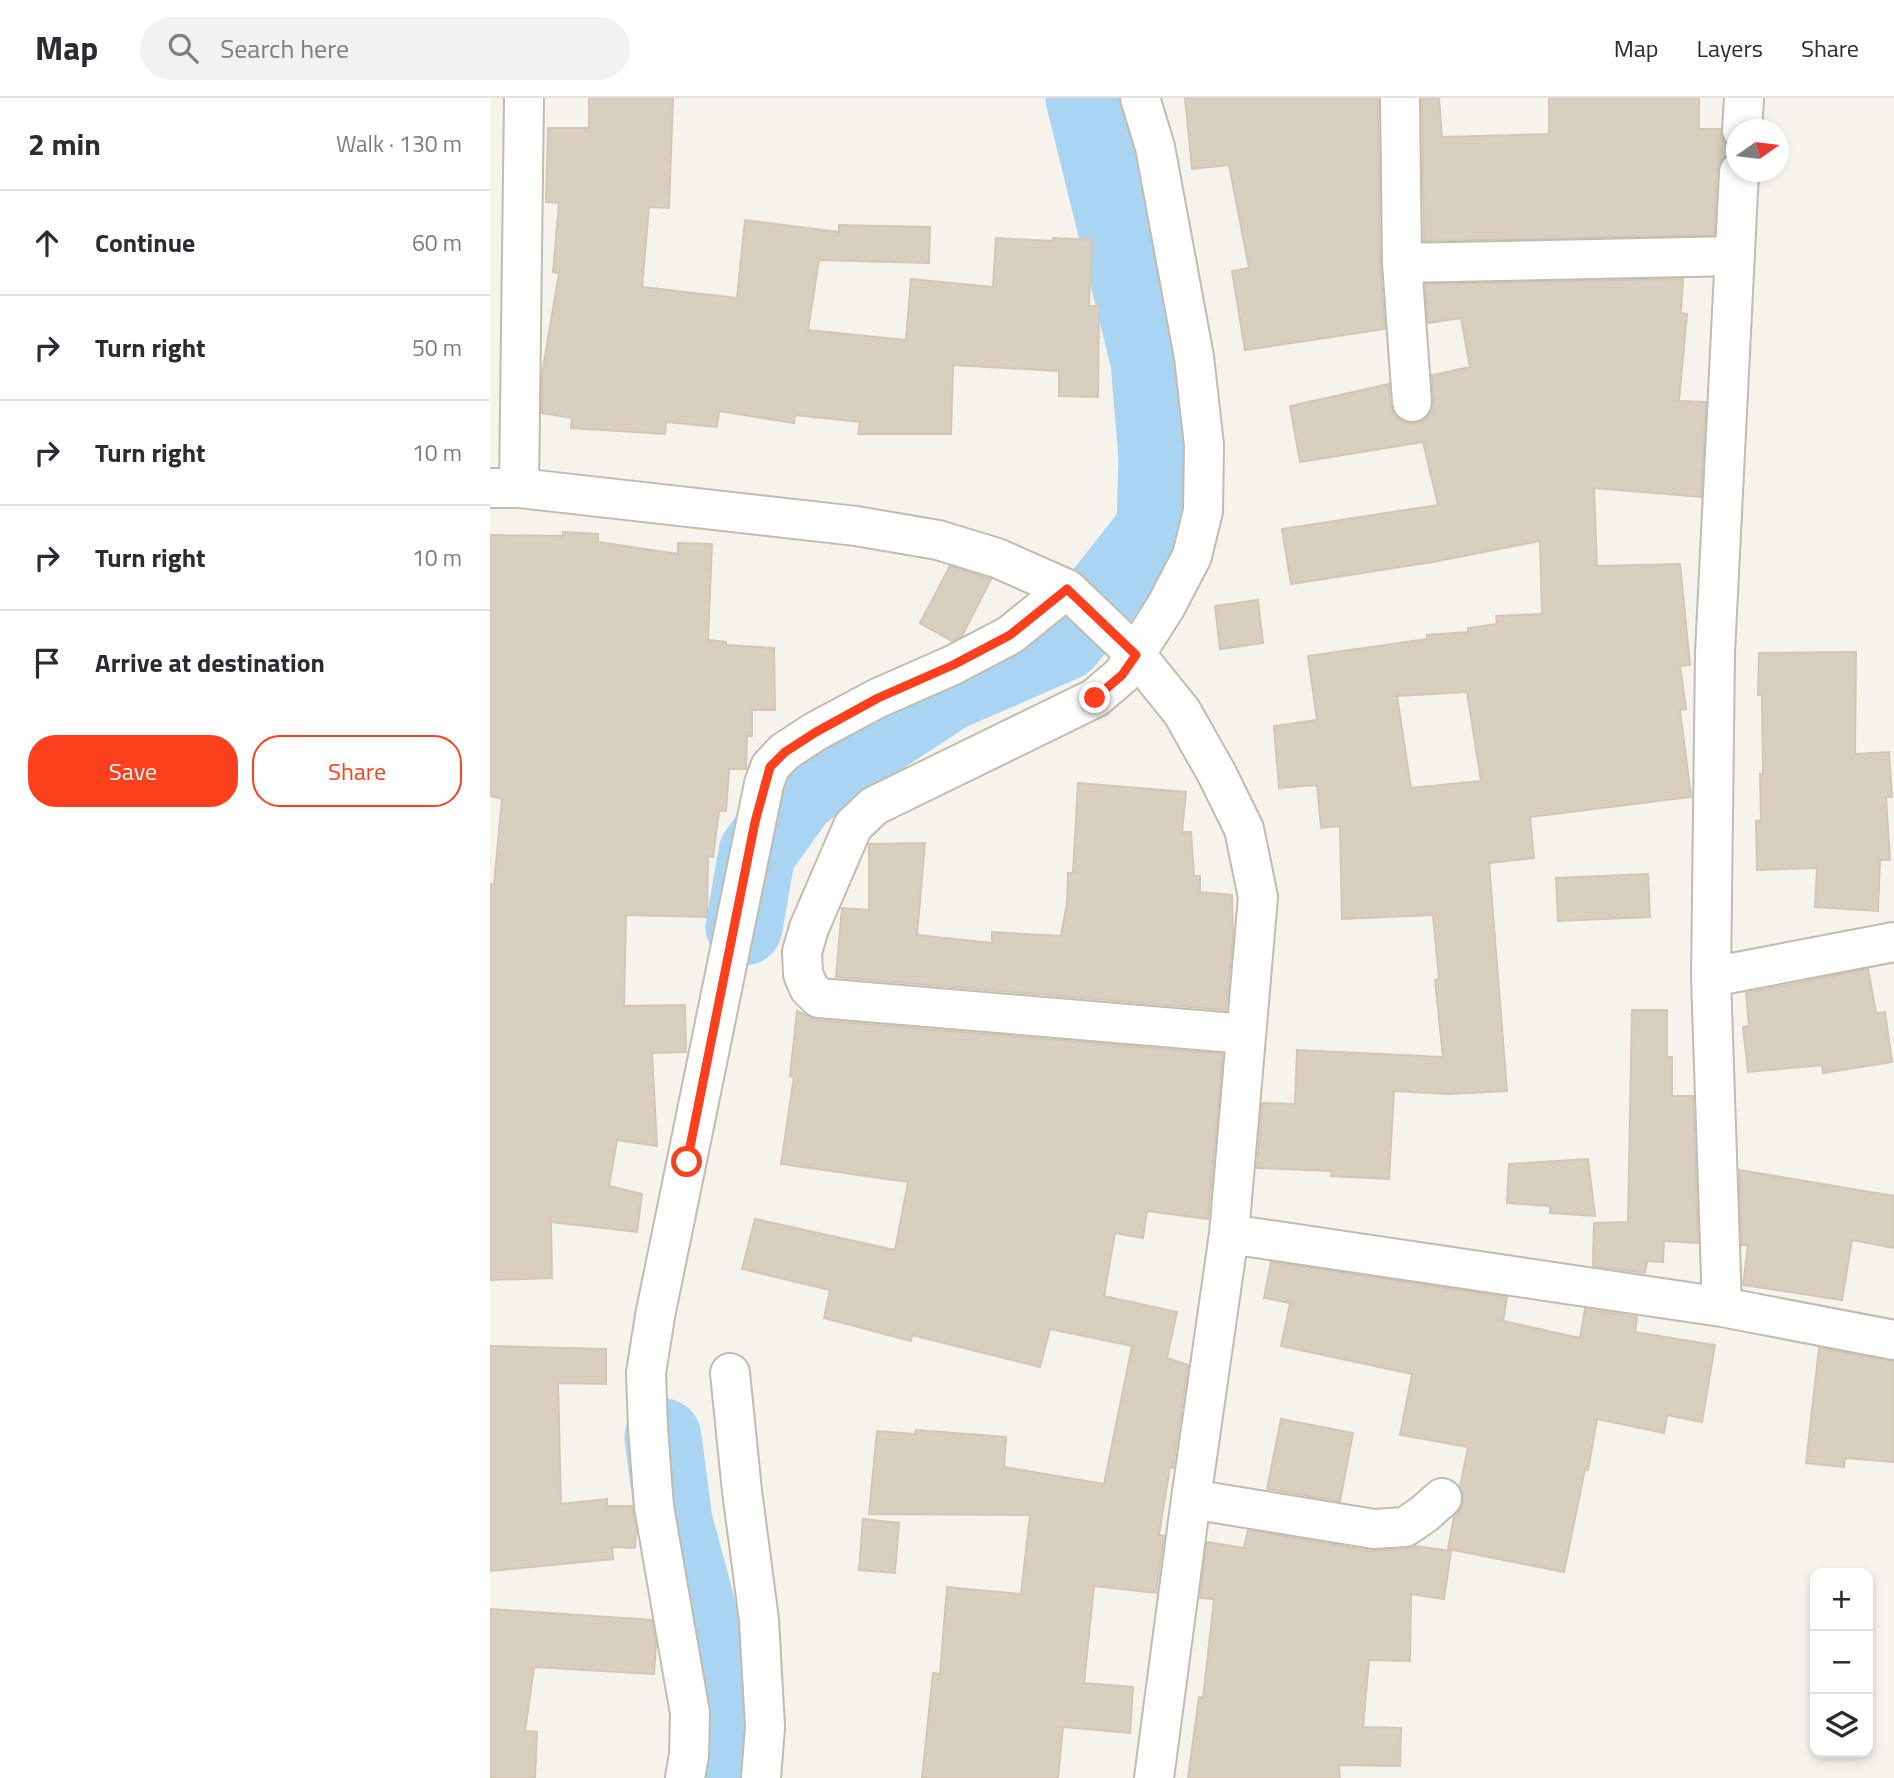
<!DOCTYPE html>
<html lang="en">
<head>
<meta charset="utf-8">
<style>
	:root { --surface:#fff; --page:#f2f2f3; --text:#2b2b33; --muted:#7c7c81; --line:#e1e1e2; --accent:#fc3f1d }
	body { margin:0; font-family:"Titillium Web",sans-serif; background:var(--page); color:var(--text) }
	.controls { position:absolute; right:21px; bottom:21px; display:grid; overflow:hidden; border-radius:14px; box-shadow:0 4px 10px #0003 }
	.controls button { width:63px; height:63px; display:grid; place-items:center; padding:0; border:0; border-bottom:2px solid var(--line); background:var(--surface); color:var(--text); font:35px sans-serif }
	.compass { position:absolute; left:1236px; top:21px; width:63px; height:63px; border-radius:50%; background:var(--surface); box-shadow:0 4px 10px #0003; rotate:76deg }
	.stop { position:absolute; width:21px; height:21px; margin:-16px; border:5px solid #fc3f1d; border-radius:50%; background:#fff }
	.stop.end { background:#fc3f1d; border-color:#fff; box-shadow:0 2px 7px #0008 }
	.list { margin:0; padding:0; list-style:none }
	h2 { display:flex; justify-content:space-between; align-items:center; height:91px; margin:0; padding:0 28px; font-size:30px }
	h2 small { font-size:23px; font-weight:400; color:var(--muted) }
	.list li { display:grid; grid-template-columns:46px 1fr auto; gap:21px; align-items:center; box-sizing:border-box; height:105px; padding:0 28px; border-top:2px solid var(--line) }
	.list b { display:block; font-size:26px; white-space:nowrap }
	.list em { font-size:23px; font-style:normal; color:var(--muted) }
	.actions { display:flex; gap:14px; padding:21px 28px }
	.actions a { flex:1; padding:16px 0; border:2px solid var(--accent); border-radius:28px; text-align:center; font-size:24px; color:var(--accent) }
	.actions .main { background:var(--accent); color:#fff }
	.icon { flex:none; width:38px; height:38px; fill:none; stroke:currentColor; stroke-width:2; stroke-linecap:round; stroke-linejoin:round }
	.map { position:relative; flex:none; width:1404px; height:1680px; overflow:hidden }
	header { display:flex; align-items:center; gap:42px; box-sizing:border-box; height:98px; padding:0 35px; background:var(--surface); border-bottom:2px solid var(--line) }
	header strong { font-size:33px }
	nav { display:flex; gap:38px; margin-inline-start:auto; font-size:24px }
	.search { width:490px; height:63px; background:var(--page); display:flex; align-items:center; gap:18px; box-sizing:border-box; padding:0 24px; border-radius:38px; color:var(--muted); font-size:26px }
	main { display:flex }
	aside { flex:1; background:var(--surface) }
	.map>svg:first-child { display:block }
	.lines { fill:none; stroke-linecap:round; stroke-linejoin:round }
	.river { stroke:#a9d4f2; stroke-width:77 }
	.building { fill:#d8cfc1; stroke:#d3c7b4; stroke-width:2; fill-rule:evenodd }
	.minor-casing { stroke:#c2bbae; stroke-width:42 }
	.minor { stroke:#fff; stroke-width:38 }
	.route { stroke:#fc3f1d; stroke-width:9 }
</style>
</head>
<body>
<header>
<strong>Map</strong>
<div class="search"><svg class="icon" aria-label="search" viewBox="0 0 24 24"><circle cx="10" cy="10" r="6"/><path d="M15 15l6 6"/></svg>Search here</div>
<nav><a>Map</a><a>Layers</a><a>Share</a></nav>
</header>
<main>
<aside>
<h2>2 min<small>Walk · 130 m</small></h2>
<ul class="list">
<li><svg class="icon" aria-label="ahead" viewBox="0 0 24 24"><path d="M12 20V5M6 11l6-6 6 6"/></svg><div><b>Continue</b></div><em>60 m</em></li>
<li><svg class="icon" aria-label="right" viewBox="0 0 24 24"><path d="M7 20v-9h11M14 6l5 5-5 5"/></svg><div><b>Turn right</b></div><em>50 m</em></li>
<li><svg class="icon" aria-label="right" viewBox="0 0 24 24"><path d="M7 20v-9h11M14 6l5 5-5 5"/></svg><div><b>Turn right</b></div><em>10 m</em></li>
<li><svg class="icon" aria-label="right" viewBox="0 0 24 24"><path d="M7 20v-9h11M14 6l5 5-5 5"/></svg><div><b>Turn right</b></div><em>10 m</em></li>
<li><svg class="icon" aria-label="arrive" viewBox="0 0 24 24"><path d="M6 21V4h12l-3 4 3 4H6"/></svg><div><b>Arrive at destination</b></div></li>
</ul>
<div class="actions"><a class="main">Save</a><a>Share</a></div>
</aside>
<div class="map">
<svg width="1404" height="1680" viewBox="0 0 1404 1680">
	<rect width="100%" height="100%" fill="#f6f3ec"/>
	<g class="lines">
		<path class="river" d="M254,829L267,755L308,698L357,661L458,595L575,544L665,430L667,360L659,263L594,0
			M173,1339L184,1423L215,1539L224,1680"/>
	</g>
	<path class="building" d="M99,0H183L179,110L159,109L152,189L247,200L255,122L349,134V127L440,129L439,165L329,162L318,232L416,242L421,181L503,189L506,140L563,143V140L602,142L599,208H609L608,299L569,298V273L463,267L461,336H368L370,324L305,317L304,325L229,313L227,329L176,324L175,336L81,330L82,320L52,315V276L69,175L63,174L69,105L56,104L58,30H99Z
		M695,0H888L890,165L895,231L755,252L742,173L759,170L739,67L702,71Z
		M932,0H949L952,39L1059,36V0H1209V31H1230L1232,41L1238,48V55L1230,63L1227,73L1224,137L934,143Z
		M1193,181L1191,215L1197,216L1189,303L1216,304L1211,399L1104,390L1107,468L1190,466L1200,567L1190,568L1196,611L1190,612L1201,699L1040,719L1044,760L999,765L1017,993L959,996L904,993L899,1081L841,1078L842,1073L767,1070L772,1005L805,1006L807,952L953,959L945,882L949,881L943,817L852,821L850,728L831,730L827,687L789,690L784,628L827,622L818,558L937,541V537L978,534V530L1007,526L1006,518L1052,516L1050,443L943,464L801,486L792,431L948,407L933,344L810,364L800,308L899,286L900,306L904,317L913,324L923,326L935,322L942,313L944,303L942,277L980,269L971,220L938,225L935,186ZM977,594L991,683L921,690L907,598Z
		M73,434L108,436V444L188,456V445L222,446L218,542L236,544V547L284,550L285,612H262V638H257L256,671H239L236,713H229L223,759L218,758L217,819L136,817L134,908L195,907L196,954L162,955L167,1048L127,1042L119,1088L152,1096L147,1134L61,1124L62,1180L0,1182V786L4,787L12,701L0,698V437L73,438Z
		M460,468L501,481L472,538L462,543L430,525Z
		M768,502L773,545L730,551L725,508Z
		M1366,554L1365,656L1399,654L1402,699H1396L1400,762H1390L1388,813L1325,809L1327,770L1267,772L1266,723L1271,722L1270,676H1273L1272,597H1268L1269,555Z
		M588,685L696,694L692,734H701L704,778H710V794L742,797L743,837L736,912L346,879L352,810L379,812V746L435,745L427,837L502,845V834L571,838L577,805L578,775H583Z
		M1158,776L1160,819L1068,823L1066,780Z
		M1378,871L1386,915L1395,914L1402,964L1333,975L1332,967L1258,974L1253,929L1259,928L1256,895Z
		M1142,912H1177V959H1182V998H1203L1208,1145L1174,1143L1173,1164L1157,1163L1155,1175L1103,1168L1104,1125L1138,1124Z
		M307,913L327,922L733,956L718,1121L657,1113L653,1140L625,1135L614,1198L687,1214L677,1260L698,1267L683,1370L680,1369L669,1437L674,1438L666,1495L604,1488L594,1585L643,1589L640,1635L573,1629L568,1680H432L443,1575L450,1576L457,1489L531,1496L540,1417L379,1416L387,1333L425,1336L426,1332L516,1339L514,1369L614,1386L642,1248L560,1231L550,1269L422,1237L421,1243L334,1220L340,1192L252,1171L265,1121L405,1152L418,1084L291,1066L304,979L300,978Z
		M1098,1061L1105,1118L1060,1115V1108L1017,1105L1019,1066Z
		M1249,1072L1404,1098V1150L1362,1142L1352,1202L1253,1187L1258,1147H1252Z
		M781,1164L1017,1199L1013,1223L1090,1240L1095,1211L1147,1219L1145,1234L1225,1247L1212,1324L1177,1317L1174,1335L1107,1321L1098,1372L1095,1371L1074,1474L958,1451L964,1419L973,1406V1396L970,1389L978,1349L910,1337L922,1276L791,1248L800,1205L774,1200Z
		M0,1248L116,1251V1286L68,1285L71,1406L117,1401V1408H142L146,1432L145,1450L122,1449L123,1461L0,1473Z
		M1329,1250L1404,1263V1364L1355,1360L1354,1369L1316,1365Z
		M791,1321L863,1335L850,1403L777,1391Z
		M373,1421L409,1425L405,1475L369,1472Z
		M758,1432L881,1453L916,1451L925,1448L961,1453L954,1501L921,1496L920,1563L879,1562L873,1629L911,1630L910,1668L849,1667L850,1680H698L709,1599L713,1600L724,1501L710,1500L717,1444L754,1450Z
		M0,1511L162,1522L166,1547L164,1576L44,1569L35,1633L47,1634L45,1680H0Z"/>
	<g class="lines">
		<defs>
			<path id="minor" d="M650,0L665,49L704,259L714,347L713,413L702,458L676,508L632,577L605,600L384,708L363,728L319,830L312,854L313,876L319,890L329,900L756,936
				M910,0L912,165L922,304
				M1252,32L1254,0
				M912,165L1245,158
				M0,390H29L366,428L448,442L507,460L577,491L646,557L692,614L727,676L754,731L768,799L739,1136L701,1401L664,1680
				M29,390L34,0
				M1221,879L1404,844
				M739,1136L1232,1209L1404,1242
				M1232,1209L1221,879L1225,555L1249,74
				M240,1275L252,1393L269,1522L275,1629L271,1680
				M701,1401L884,1431L915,1429L934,1416L952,1400
				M195,1680L199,1657L200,1615L164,1409L158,1330L156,1275L165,1218L274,686L280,669L294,654L326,633L388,600L463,567L520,537L577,491"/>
		</defs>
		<use href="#minor" class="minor-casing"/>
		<use href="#minor" class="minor"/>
	</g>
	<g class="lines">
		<path class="route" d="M197,1064L265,724L280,669L295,654L326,634L388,600L463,567L520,537L577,491L646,557L632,577L605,600"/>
	</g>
</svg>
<div class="controls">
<button>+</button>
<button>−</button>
<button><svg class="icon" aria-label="layers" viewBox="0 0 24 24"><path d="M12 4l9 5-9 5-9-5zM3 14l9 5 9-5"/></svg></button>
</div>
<svg class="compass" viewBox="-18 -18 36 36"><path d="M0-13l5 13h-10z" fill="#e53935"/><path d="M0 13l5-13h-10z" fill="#7c7c81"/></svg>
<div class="stop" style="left:197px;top:1064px"></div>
<div class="stop end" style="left:605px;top:600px"></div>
</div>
</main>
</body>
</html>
